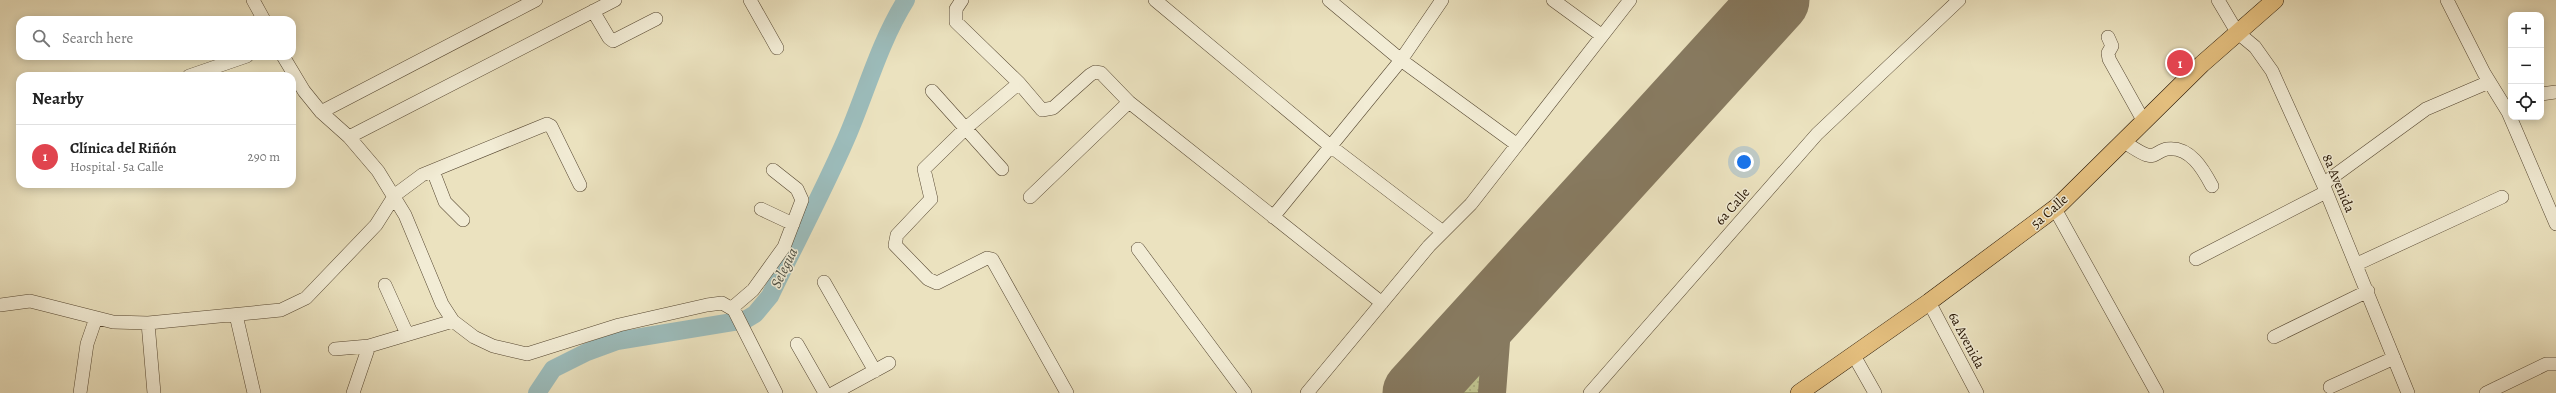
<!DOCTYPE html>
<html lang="en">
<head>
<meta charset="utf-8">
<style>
	:root { --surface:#fff; --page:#f2f2f2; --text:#222; --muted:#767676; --line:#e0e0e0; --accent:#8f2418 }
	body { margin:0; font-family:Alegreya,serif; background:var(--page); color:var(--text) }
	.controls { position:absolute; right:12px; top:12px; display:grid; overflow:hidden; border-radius:8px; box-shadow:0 2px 10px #0003 }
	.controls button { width:36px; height:36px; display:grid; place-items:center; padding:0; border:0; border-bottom:1px solid var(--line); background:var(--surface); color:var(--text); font:20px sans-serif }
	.you { position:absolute; left:1744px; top:162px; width:14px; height:14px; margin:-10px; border:3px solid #fff; border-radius:50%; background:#1a73e8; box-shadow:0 0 0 6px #1a73e833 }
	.badge { display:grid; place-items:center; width:26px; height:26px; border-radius:50%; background:var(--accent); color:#fff; font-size:13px; font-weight:700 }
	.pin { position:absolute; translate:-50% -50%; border:2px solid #fff; box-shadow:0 1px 4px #0006 }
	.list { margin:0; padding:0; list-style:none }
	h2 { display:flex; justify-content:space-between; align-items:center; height:52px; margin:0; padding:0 16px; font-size:17px }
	h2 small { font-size:13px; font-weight:400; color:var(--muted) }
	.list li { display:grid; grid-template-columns:26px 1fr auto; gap:12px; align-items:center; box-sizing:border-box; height:64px; padding:0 16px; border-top:1px solid var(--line) }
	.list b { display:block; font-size:15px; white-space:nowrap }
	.list p { margin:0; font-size:13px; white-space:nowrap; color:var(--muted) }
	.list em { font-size:13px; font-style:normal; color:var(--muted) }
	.icon { flex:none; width:22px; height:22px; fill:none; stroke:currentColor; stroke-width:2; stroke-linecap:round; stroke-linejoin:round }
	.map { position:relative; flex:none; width:2556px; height:393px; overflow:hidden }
	.search { position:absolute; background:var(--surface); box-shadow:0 2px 10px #0003; left:16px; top:16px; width:280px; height:44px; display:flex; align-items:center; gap:10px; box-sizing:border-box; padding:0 14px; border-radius:12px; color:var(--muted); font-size:15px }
	.panel { position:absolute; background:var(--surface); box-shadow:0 2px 10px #0003; left:16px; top:72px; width:280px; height:116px; border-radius:12px }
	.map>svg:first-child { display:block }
	.grass { fill:url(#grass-dots); stroke:#706a47 }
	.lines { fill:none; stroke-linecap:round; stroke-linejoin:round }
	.river { stroke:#9cbcbb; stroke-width:18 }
	.taxiway { stroke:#877a60; stroke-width:28 }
	.runway { stroke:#877a60; stroke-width:69 }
	.minor-casing { stroke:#554630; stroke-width:14 }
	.major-casing { stroke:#231201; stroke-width:18 }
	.minor { stroke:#f2ecd5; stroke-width:13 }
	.major { stroke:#e6c180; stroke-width:17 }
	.labels { text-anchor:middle; stroke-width:3; stroke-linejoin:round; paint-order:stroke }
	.street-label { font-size:14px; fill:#231201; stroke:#f2ecd5 }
	.water-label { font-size:15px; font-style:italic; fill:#4d4e42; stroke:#f2ecd5 }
</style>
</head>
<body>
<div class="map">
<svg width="2556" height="393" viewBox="0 0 2556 393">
	<defs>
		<pattern id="grass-dots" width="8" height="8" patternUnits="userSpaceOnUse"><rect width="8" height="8" fill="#bec18d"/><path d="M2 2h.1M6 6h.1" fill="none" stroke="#a3a578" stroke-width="1.8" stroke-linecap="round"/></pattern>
	</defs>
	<rect width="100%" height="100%" fill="#ebe2bf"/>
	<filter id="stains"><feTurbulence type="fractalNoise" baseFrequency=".005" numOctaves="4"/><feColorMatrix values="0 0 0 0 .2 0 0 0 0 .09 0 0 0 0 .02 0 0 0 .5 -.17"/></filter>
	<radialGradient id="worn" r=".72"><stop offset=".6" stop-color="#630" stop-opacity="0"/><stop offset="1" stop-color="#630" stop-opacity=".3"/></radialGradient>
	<path class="grass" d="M1479,346C1494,357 1489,381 1478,393H1435Z"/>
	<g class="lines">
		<path class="river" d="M537,393L553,369L587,352L617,341L745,320L755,314L770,296C795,244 823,192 846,139C866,93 879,43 906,0"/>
		<path class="taxiway" d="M1492,393L1499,303"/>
		<path class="runway" d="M1417,393L1775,0"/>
		<defs>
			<path id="minor" d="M253,0L264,20
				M750,0L777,48
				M962,0L956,9V22L1019,83L1042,110L1053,108L1090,75L1095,72L1101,73L1129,102L1382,303
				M1155,0L1329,145L1443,232
				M1329,0L1401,60L1516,144
				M1553,0L1601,35
				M2218,0L2237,32L2255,47L2272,71L2323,184L2408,393
				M2447,0L2484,73L2508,112L2556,224
				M593,11L609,38L613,41L656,19
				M2108,37L2112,46L2108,53L2109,59L2143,120
				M283,56L304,91L321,112L349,137L378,171L405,215L442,304L453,321L474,337L493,346L527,354L619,325L707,305L722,303L734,310L776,393
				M189,76L247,56
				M1019,83L966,128L924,169L931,199L897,235L895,245L928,279L937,283L987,258L992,259L1067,393
				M932,91L1002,169
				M2541,94L2556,92
				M321,112L536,0
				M349,137L615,0
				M2122,141C2130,145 2138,152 2147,155C2155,158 2159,150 2167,149C2190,146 2203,169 2212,186
				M433,171L445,202L463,220
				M2323,184L2426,109L2489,82
				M1030,197L1129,102
				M761,209L793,224
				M2055,209L2157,393
				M1273,217L1401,60L1442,0
				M1138,249L1245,393
				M2196,259L2326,192
				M2357,264L2502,197
				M824,282L875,371
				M385,285L407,334
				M1929,302L1977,393
				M0,305L30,301L113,322L148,323L281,310L306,298L376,225L395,195L422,175L547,124L551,126L580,185
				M732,308L753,290L784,247L802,200L797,189L773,170
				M236,315L254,393
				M148,323L154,393
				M2274,337L2368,291
				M797,344L825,393
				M335,349L369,346L453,321
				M1853,354L1875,393
				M2330,387L2394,358
				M80,393L87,344L96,318
				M353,393L369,346
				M834,393L889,363
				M1307,393L1429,246L1471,204L1630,0
				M1590,393L1817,134L1959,0
				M2486,393L2546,364H2556"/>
			<path id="major" d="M1799,393L1929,302L2058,206L2202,64L2275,0"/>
		</defs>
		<use href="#minor" class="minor-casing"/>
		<use href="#major" class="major-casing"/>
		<use href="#minor" class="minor"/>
		<use href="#major" class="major"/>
	</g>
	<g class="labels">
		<g class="street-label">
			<text transform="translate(2339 183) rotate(67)" y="5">8a Avenida</text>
			<text transform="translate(1732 206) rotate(-49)" y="5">6a Calle</text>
			<text transform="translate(2049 211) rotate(-41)" y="5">5a Calle</text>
			<text transform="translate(1967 340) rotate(62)" y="5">6a Avenida</text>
		</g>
		<g class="water-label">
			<text transform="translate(784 268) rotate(-64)" y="5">Selegua</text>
		</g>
	</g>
	<rect width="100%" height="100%" filter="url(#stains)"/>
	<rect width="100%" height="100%" fill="url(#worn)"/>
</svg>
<div class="controls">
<button>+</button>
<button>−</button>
<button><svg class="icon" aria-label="locate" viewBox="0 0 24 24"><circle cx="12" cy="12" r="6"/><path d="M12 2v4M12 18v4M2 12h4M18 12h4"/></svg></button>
</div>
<div class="you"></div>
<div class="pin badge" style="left:2180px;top:63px;background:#e0444e">1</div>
<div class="search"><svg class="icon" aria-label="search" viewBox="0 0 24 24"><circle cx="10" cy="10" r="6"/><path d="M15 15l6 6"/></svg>Search here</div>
<section class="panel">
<h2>Nearby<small></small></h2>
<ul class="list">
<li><span class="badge" style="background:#e0444e">1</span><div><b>Clínica del Riñón</b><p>Hospital · 5a Calle</p></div><em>290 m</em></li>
</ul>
</section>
</div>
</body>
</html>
